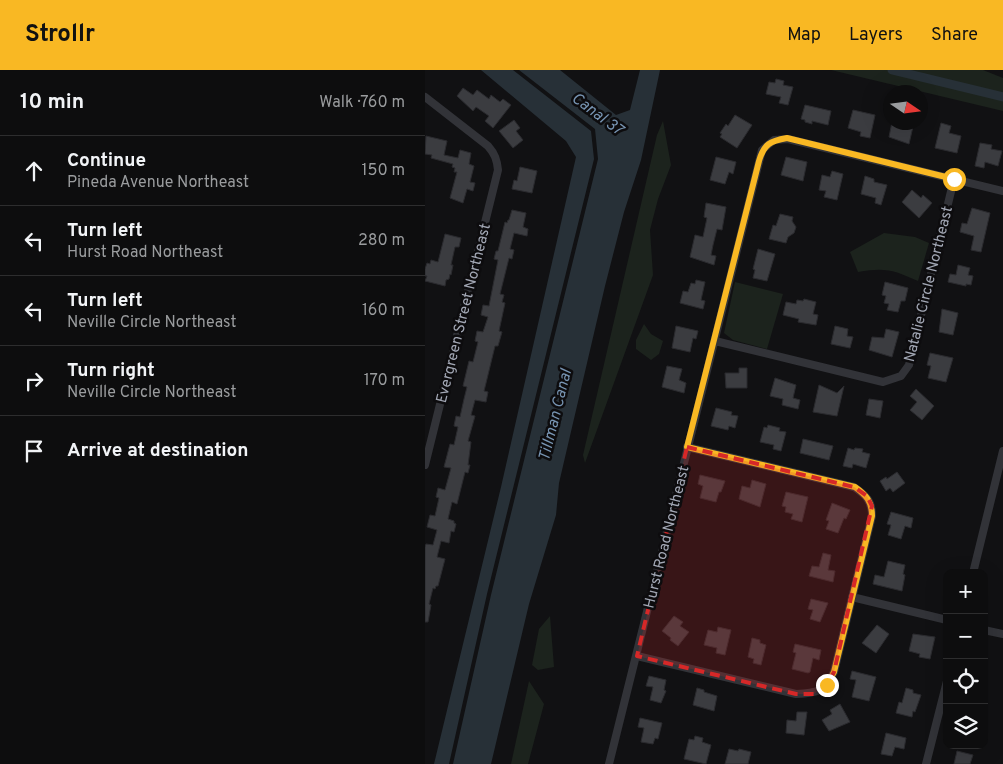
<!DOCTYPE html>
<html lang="en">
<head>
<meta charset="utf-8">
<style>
	:root { --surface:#0d0d0e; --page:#161617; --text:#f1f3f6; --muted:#9a9c9e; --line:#2d2d2e; --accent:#f9b823 }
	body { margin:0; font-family:Overpass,sans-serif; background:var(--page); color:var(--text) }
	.controls { position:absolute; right:15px; bottom:15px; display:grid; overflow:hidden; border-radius:10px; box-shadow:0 5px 20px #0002 }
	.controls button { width:45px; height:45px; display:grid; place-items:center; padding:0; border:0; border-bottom:1px solid var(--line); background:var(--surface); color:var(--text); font:25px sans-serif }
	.compass { position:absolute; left:458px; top:15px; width:45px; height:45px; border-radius:50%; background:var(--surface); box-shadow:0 5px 20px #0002; rotate:103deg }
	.stop { position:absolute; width:15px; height:15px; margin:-11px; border:4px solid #f9b823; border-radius:50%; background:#fff }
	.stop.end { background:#f9b823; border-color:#fff; box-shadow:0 1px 5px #0008 }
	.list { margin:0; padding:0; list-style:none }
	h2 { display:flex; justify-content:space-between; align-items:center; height:65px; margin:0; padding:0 20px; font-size:21px }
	h2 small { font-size:16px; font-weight:400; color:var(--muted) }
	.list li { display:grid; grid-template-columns:32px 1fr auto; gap:15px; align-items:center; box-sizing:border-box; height:70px; padding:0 20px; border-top:1px solid var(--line) }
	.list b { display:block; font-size:19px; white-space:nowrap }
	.list p { margin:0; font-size:16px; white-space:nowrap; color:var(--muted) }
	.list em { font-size:16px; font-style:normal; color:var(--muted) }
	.icon { flex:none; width:28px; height:28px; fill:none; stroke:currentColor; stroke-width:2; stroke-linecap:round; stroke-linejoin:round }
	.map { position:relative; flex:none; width:578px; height:694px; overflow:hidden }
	header { display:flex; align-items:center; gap:30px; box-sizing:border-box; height:70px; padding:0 25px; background:var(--accent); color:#111 }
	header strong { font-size:24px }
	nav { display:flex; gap:28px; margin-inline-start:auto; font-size:18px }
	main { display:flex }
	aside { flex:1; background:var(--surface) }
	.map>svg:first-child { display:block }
	.green { fill:#1c231d }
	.water { fill:#273037 }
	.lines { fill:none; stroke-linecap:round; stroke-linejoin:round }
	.canal { stroke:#273037; stroke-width:9 }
	.building { fill:#3b3c40; stroke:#2b2b2f }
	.minor { stroke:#323338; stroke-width:8 }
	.route { stroke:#f9b823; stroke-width:6 }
	.marked { fill:#d62828; fill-opacity:0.2; stroke:#d62828; stroke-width:4; stroke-dasharray:10 6; stroke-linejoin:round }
	.labels { text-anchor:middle; stroke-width:5; stroke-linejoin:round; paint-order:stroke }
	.street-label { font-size:15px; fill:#a2a7b4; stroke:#0d0c0e }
	.water-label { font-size:16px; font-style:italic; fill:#7794b2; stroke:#0d0c0e }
</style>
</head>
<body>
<header>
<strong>Strollr</strong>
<nav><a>Map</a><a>Layers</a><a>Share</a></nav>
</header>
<main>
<aside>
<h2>10 min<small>Walk · 760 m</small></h2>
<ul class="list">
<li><svg class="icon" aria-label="ahead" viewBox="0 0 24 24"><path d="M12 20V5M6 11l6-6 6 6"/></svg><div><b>Continue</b><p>Pineda Avenue Northeast</p></div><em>150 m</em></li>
<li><svg class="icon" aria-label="left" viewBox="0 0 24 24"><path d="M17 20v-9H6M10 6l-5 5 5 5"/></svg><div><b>Turn left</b><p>Hurst Road Northeast</p></div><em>280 m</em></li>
<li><svg class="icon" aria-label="left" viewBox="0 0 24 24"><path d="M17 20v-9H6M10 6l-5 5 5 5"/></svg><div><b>Turn left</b><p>Neville Circle Northeast</p></div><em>160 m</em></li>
<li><svg class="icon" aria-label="right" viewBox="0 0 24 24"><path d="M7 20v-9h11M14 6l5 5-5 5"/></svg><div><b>Turn right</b><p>Neville Circle Northeast</p></div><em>170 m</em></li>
<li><svg class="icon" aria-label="arrive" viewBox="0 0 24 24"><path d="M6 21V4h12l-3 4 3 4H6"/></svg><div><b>Arrive at destination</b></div></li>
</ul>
</aside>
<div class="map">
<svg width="578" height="694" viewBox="0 0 578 694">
	<rect width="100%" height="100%" fill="#111113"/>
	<path class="green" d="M406,0H558L578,8V41Z
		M238,51L246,95L233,129L225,160L228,205L160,393L158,385L232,65Z
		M459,163L490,167L504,173L493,211C469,200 460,197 433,202L425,182Z
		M310,212L358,224L342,279L308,270L299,263Z
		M219,254L226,264L238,271L234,284L226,290L211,279V270Z
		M125,546L129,597L113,600L107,595L114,559Z
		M104,611L119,634L103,694H86Z"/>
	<path class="water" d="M56,0H88L166,61L169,89L62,524L24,694H9L76,417L151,87L141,71Z
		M94,0H135L191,45L205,40L215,0H235L216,90L199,142L180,216L134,413L131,445L104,534L66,694H28L66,525L173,89L170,59Z"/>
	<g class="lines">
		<path class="canal" d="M467,0L578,27"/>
	</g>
	<path class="building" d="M351,9L359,11L358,15L368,17L363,35L354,33L356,27L341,24L344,12L350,13Z
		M38,18L48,25L52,20L64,29L66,25L75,32L78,29L86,35L68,58L60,51L64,46L51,37L48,41L32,26Z
		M380,35L406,41L403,55L387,51V54L380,52V50L376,49Z
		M428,40L450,45L445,68L435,66L436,62L423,58Z
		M310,45L327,55L312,78L295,67L297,64L295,63L301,54L303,56Z
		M89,50L95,58L91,61L98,70L88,78L74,61Z
		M467,52H489L484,74L464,67Z
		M516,53L526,56L524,63L536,66L532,83L510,78Z
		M1,66L22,71L19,85L33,88L35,80L46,83L44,94L49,96L45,112L50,113L48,121L42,119L38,133L25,128L32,102H29L30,98L27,97L28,94L6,88L7,85L0,84Z
		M555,73L567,75L566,79L577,81L573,96L560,92L559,98L550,96Z
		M291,87L311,92L308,104L304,102L300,114L285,110Z
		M361,87L382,92L378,111L356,105Z
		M95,97L112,101L107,123L87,119L89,110L92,111Z
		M407,101L418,104L412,130L399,127L401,121L394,120L397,105L405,107Z
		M440,106L449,109V112L462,115L456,135L450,133L451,128L436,124Z
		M487,120L496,128L498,125L507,133L494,148L477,132Z
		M281,133L301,137L297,160L292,159L288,175L286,185L291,186L289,195L265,187L270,165L278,167L282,148L279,147Z
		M547,138L565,143L556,182L546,180L549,166L535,162L537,153L542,154Z
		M87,140L101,143L98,157L103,159L102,166L89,163L85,179L89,180L87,189L84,188L75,224L79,225L77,232L80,233L74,261L77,262L73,276H70L61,313L59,321L63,322L61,332L50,330L46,345L50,346L43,371L46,372L43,395H45L43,403L40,402L32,434L27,432L23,449L29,451V453L31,454L29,462L26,461L24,473L16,471L12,487L20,489L13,516H11L10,519L8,518L4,534L6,535L3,552H0V477L1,474L8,475L12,460L2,457L5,445L10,446L14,428L11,427L13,418L20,420L26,398L19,397L25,374L29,375L33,357L29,356L31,346L35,347L39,329L42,317L38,316L44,291L48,292L53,272L50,271L52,261L58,262L63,247L56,245L58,235L64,236L73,190L69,189L71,181H73L80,152L82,153L83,150H84Z
		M355,144L368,147L367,151L371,157L369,163L363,167L361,173L344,169L348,155L351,156Z
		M20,164L36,168L34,177H30L26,195H28L26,205L25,204L24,209L21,210L20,216L0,211L2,206H0V199L2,193L5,194L6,190L13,192Z
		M333,179L350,184L342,211L328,208L330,200L328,199Z
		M533,195L545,198L543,205L548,206L546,215L541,214V216L523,212L525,204L531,205Z
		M271,210L280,212L276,230L280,231L278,239L255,233L258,221L263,222L266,213L270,214Z
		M460,212L483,218L480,231H476L473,242L462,240L464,234L459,233L461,226L457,225Z
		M379,229L391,232L388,244L393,245L391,255L373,252L374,249L358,245L361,232L371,234L372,230L378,231Z
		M517,239L533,243L528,265L514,262Z
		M251,256L273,261L271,269L268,268L265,282L247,278Z
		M410,256L423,259L422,266L428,267L425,278L406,274Z
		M461,259L474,262L467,287L444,280L447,267L459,268Z
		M505,283L528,288L521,312L503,308L506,296L502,295Z
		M242,296L257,299L254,310L261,313L259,323L237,317Z
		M314,298H322V318H301L300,303H314Z
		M350,308L371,315L368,328L375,330L373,339L357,335L358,329L345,326Z
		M394,315L412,323L419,316L412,346L388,342Z
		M491,319L509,336L497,350L485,340L492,332L485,326Z
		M444,329L458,331L455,348L441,345Z
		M291,338L307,342L306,345L313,346L310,358L304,356L303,360L286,356Z
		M343,355L355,358L354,361L361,362L356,381L348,379L349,375L335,372L339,357L342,358Z
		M378,369L408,376L404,390L375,383Z
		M423,378L429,380L430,378L438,379L437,382L445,384L441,398L428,394L427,398L418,396Z
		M472,402L480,413L468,422L465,418L461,421L455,411L461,407L462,409Z
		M275,405L300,411L296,422H294L291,432L275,428L278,416L273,414Z
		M327,410L341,414L335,437L314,429L317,416L325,418Z
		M361,422L383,427L377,452L366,449L368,444L360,442L361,437L357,436Z
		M407,433L425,440L421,449L419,448L413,463L401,459L404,451L401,450Z
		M466,442L488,448L486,458L480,456L476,469L463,465L466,455L462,454Z
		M398,483L406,485L403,500L410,501L408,512L384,506L387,496L394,497Z
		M463,491L480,495L478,504L480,505L477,521L448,514L450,505L459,507Z
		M386,529L403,533L395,552L385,549L388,540L383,539Z
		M249,546L258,552L255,556L264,562L253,576L245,570L246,568L237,561Z
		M452,555L464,564L451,583L437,573Z
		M293,557L306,560L300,585L291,583L292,578L279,575L283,560L292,562Z
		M488,564L510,567L505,589L494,587L495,584L484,581Z
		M327,568L335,570V573L341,575L336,595L328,593L329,589L323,587Z
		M370,574L396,580L394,590L388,588L385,602L383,603L367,599L371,583L368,582Z
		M427,601L451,607L444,631L427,627L431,610L425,609Z
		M224,606L241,610L239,620L241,621L236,633L225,630L228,617L221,616Z
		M272,618L279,620V622L292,626L289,641L268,635Z
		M481,618L488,620V623L496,625L490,642L488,641L487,647L471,643L474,632L477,633Z
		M415,634L425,652L404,661L397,650L407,644L405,640Z
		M372,642H382L379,665L361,663L362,650L371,651Z
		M215,648L237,653L233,669L230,668L228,674L216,672L219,658L213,657Z
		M461,663L481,668L479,679L470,677L467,686L456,684Z
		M270,666L278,668L277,672L286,675L281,694L259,689L264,669L269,670Z
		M304,679L313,681L314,679L326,682L323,694H300Z
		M532,681L548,685L545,694H529Z"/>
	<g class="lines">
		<path class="minor" d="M0,27L63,76C70,84 72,90 73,100L0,395
			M290,271L458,312L476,306L484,295L529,109
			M548,503L578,381
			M427,527L522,550
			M559,560L578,564
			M212,586L371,624C393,623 398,622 409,602L447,446C447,431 441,425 429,417L262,377
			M184,694L337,80L349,70L363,69L578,121
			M501,694L522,611"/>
	</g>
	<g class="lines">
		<path class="route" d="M402,615L409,602L447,446C447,431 441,425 430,417L262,377L334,91C339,74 345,71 362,68L529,109"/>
	</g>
	<path class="marked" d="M262,377L429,417L442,426L447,436L409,602L402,615L389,624H371L212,586Z"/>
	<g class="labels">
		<g class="street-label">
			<text transform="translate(503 214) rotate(-76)" y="5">Natalie Circle Northeast</text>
			<text transform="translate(38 243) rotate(-76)" y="5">Evergreen Street Northeast</text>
			<text transform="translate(241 467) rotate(-76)" y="5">Hurst Road Northeast</text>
		</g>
		<g class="water-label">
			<text transform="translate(173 43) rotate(37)" y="6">Canal 37</text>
			<text transform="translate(129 345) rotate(-76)" y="6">Tillman Canal</text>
		</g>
	</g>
</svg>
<div class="controls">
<button>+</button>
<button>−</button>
<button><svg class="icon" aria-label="locate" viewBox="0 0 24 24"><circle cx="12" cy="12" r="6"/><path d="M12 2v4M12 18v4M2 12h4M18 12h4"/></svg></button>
<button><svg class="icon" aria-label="layers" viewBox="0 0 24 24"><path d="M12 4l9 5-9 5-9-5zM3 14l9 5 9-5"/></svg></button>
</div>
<svg class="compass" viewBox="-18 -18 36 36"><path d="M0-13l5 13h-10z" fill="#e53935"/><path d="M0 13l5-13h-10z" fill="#9a9c9e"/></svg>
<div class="stop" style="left:529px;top:109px"></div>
<div class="stop end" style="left:402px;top:615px"></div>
</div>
</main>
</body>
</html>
